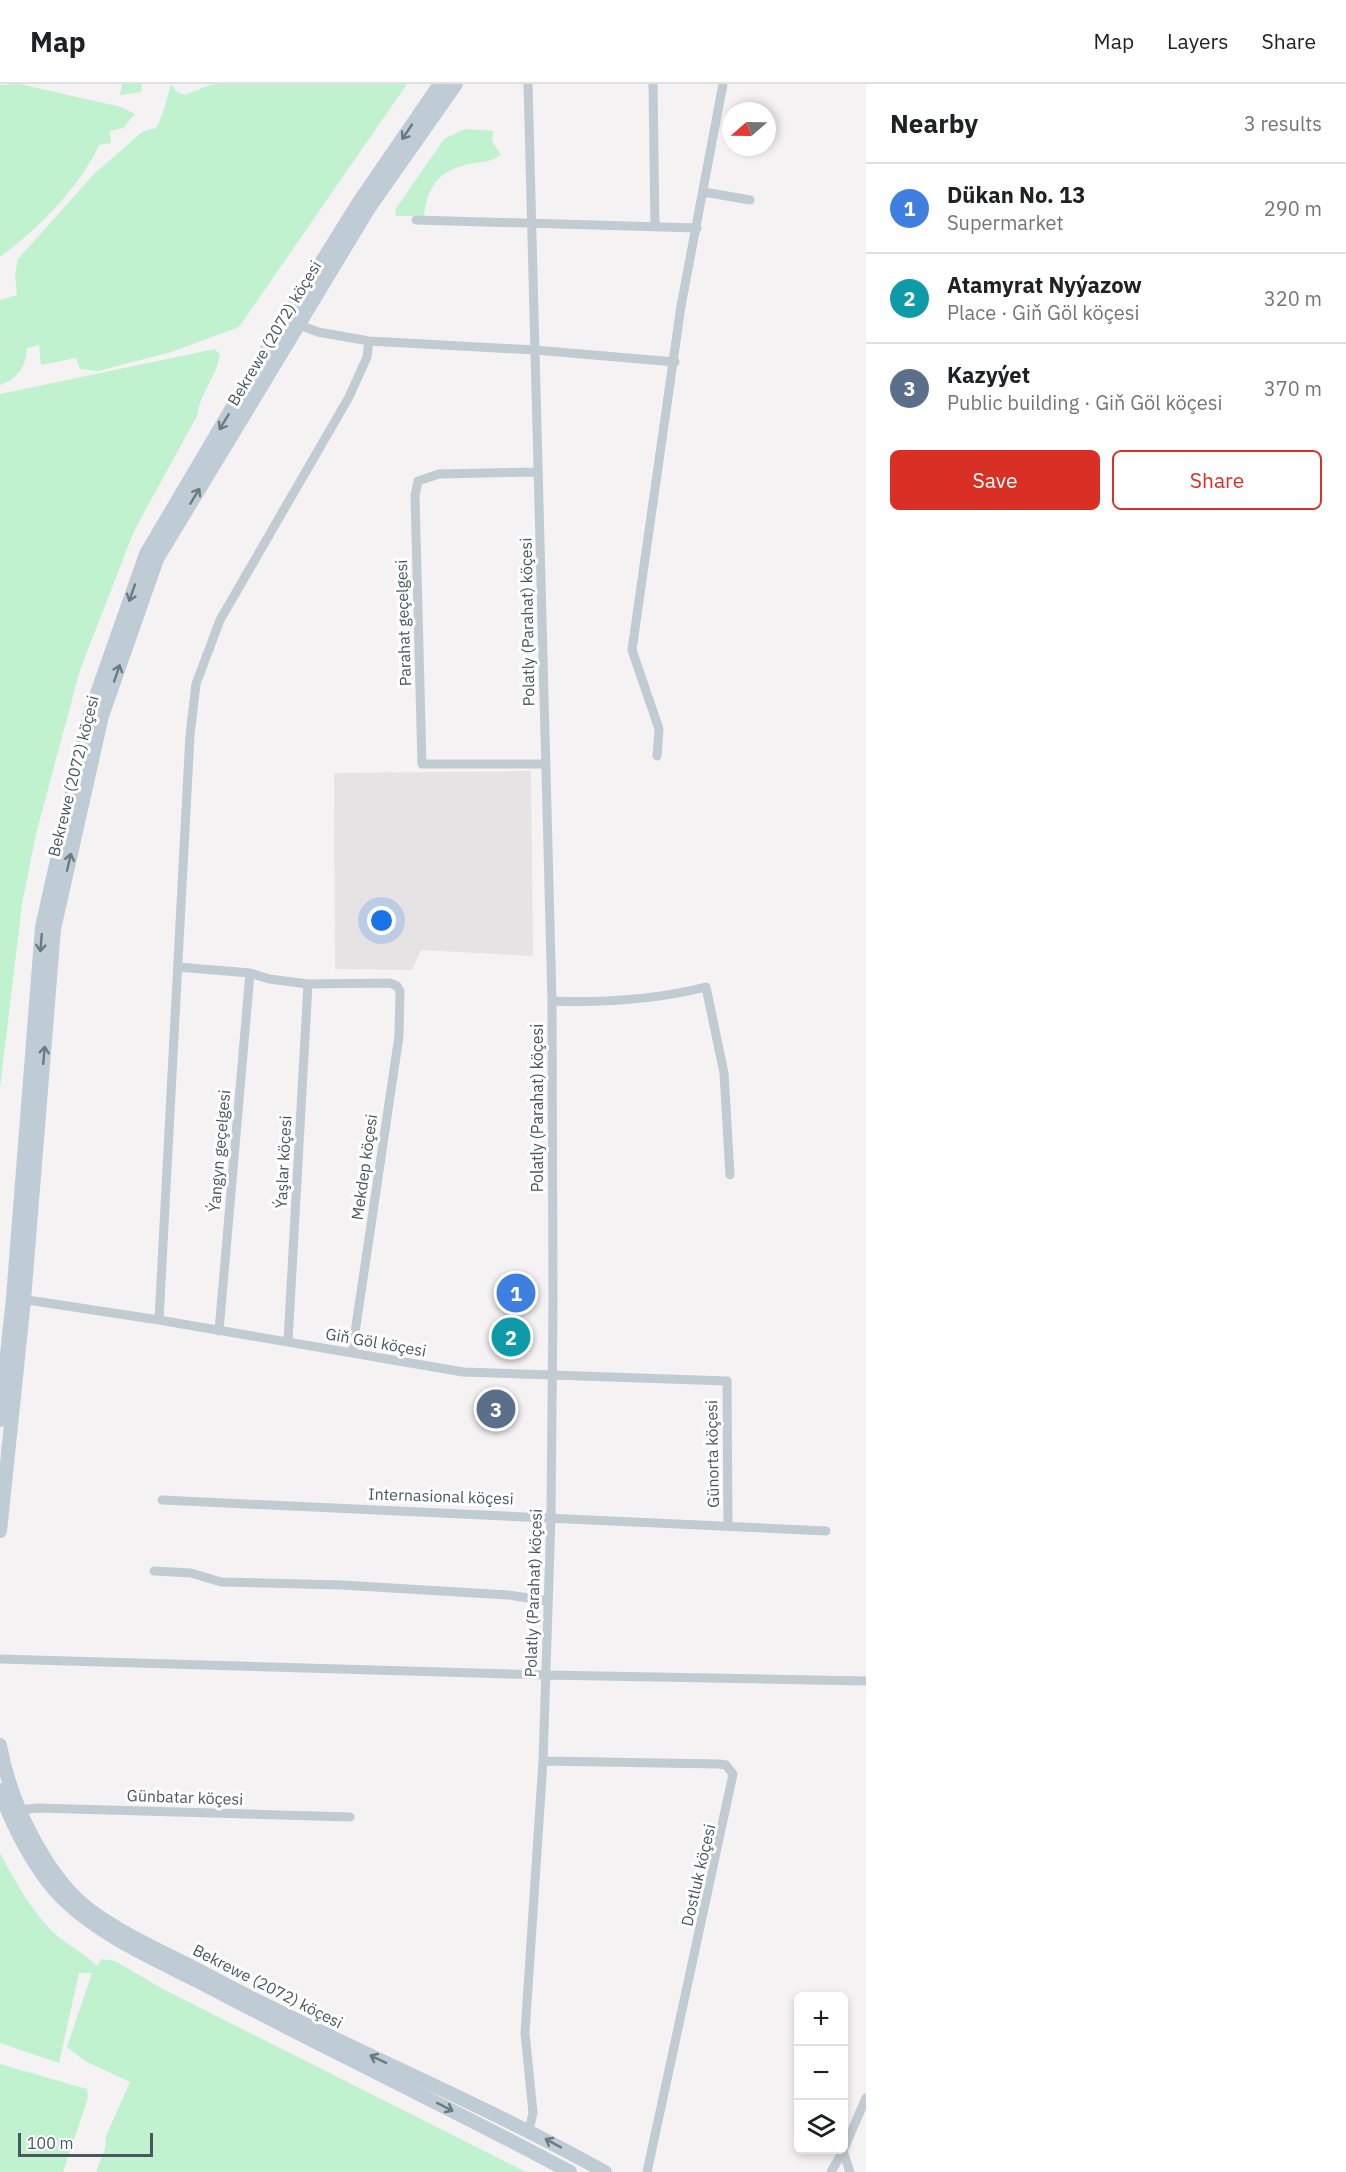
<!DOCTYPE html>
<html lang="en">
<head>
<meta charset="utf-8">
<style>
	:root { --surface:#fff; --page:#f6f6f6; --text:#202124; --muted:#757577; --line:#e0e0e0; --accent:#d93025 }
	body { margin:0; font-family:"IBM Plex Sans",sans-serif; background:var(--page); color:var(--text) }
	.controls { position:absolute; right:18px; bottom:18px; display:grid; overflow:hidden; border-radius:9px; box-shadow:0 3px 9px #0003 }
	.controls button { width:54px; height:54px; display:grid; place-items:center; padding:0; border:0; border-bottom:2px solid var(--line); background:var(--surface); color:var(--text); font:30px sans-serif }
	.compass { position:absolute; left:722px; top:18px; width:54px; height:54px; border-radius:50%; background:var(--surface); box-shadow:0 3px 9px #0003; rotate:250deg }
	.scale { position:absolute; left:18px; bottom:15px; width:135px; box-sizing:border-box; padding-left:6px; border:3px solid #495761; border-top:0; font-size:16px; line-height:21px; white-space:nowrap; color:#495761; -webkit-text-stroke:4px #fff; paint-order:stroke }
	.you { position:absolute; left:382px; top:837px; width:21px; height:21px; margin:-15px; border:4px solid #fff; border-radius:50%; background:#1a73e8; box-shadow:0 0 0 9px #1a73e833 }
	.badge { display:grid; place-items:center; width:39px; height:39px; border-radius:50%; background:var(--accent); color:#fff; font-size:20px; font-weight:700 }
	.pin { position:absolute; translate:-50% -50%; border:3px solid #fff; box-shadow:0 2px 6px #0006 }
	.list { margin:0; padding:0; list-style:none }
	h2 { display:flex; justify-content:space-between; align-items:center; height:78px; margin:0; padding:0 24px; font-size:26px }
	h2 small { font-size:20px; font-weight:400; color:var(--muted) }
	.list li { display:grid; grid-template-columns:39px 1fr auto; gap:18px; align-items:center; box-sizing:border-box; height:90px; padding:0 24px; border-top:2px solid var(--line) }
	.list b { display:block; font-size:22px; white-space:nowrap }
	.list p { margin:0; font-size:20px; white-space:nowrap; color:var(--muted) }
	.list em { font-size:20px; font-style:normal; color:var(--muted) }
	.actions { display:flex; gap:12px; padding:18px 24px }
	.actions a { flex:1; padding:14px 0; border:2px solid var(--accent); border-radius:9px; text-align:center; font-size:21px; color:var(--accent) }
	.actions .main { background:var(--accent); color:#fff }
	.icon { flex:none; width:33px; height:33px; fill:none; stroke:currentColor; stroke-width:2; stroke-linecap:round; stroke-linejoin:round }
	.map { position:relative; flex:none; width:866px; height:2088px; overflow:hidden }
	header { display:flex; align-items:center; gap:36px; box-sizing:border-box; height:84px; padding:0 30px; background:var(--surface); border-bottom:2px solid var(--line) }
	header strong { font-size:28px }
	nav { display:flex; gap:33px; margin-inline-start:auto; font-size:21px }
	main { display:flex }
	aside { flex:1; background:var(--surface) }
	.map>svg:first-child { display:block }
	.education { fill:#e5e3e4 }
	.green { fill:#c0f2d0 }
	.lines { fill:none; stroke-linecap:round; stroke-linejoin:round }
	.street { stroke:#c0cbd2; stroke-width:9 }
	.secondary { stroke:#bfccd6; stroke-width:14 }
	.oneway { stroke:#6c7a84 }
	.labels { text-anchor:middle; stroke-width:6; stroke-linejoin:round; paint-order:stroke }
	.street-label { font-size:16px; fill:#495761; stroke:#fff }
</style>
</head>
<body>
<header>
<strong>Map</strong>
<nav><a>Map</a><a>Layers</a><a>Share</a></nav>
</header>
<main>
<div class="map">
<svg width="866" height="2088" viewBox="0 0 866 2088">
	<rect width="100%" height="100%" fill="#f4f2f2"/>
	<path class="education" d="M531,687L533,872L421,866L412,886L335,885L334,689Z"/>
	<path class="green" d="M20,0L121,23L135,30L123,44L110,47L111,59L99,61C80,103 37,146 0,173V1Z
		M122,0H142L141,8L120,11Z
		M171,0L176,7L184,11L213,0H407L239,243L171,268L98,287L80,285L76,274L41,281L39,261L27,264C27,281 17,296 0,301V216L17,211L15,191L18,175L94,90L142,48L156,44C163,32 167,15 171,0Z
		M465,45L493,47L492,57L501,71C493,77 483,78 474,79C441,85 428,99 424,132H396L395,126L444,55Z
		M215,265L220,271C216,293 200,310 197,332L134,447L80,586L36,750L22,820L0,1004V310Z
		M0,1769C14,1795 28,1821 49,1844C61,1858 83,1867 97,1882L102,1875L115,1877L163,1905L526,2088H96L105,2065L106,2052L130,1998L85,1977L67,1963L92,1889H79L59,1979L0,1959Z
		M0,1980L87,2005L88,2014L63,2088H0Z"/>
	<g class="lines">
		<path class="street" d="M528,0L552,917L553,1217L551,1432L543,1677L525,1949L533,2029L529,2046
			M653,0L655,142
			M704,108L750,116
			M416,136L697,144
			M294,239L318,248L369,257L535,266L675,278
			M538,388L439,390L418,397L415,412L422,680H545
			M657,672L659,645L632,566L681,222L723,0
			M178,883L250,889L269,895L308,900L390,899L397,902L400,907L399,952L352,1269
			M552,917C605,919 654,916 706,903L724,989L730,1091
			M21,1215L159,1236L463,1288L727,1297L728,1441
			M159,1236L190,651L196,600L220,536L349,313L367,273L369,257
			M219,1247L250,889
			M288,1257L308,900
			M162,1416L826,1447
			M154,1487L191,1489L221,1498L342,1501L508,1511L548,1517
			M0,1575L546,1591L866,1597
			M543,1677L719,1680L726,1681L733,1690L647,2088
			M20,1726L37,1724L350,1733
			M843,2067L850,2088
			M831,2088L843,2067L866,2014"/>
		<path class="secondary" d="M0,1336L13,1214L42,843L90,629L146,470L258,280L359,118L440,0
			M0,1447L24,1216L54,845L102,632L157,475L369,124L456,0
			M0,1661C9,1714 43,1788 86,1823C122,1851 169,1870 209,1892C339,1961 476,2016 605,2088
			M0,1706C11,1740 37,1790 63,1815C105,1856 164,1879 215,1906C332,1968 453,2025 570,2088"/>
	</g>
	<defs><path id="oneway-shaft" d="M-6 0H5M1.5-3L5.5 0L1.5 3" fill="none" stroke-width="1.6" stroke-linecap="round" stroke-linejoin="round" transform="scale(1.5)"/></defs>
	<g class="oneway">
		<use href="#oneway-shaft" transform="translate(407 48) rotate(124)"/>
		<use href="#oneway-shaft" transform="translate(224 338) rotate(121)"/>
		<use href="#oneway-shaft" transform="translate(195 412) rotate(-59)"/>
		<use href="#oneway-shaft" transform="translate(132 509) rotate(109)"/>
		<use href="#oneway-shaft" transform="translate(117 589) rotate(-71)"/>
		<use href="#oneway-shaft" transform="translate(69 778) rotate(-77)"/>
		<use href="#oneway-shaft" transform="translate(41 859) rotate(95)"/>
		<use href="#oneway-shaft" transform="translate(44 971) rotate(-85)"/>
		<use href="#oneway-shaft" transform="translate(378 1975) rotate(-155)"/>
		<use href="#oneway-shaft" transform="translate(445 2023) rotate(27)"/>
		<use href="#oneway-shaft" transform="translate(553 2059) rotate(-151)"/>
	</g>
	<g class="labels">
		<g class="street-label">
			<text transform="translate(274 249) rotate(-59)" y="6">Bekrewe (2072) köçesi</text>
			<text transform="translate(527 538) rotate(-91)" y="6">Polatly (Parahat) köçesi</text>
			<text transform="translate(403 539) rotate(-92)" y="6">Parahat geçelgesi</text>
			<text transform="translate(73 692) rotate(-76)" y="6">Bekrewe (2072) köçesi</text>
			<text transform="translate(537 1024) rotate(-90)" y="6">Polatly (Parahat) köçesi</text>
			<text transform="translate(219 1067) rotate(-85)" y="6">Ýangyn geçelgesi</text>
			<text transform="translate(283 1078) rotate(-87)" y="6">Ýaşlar köçesi</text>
			<text transform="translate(364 1083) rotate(-82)" y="6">Mekdep köçesi</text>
			<text transform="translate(376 1258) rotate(10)" y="6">Giň Göl köçesi</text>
			<text transform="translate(712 1370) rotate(-91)" y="6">Günorta köçesi</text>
			<text transform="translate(441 1412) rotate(2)" y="6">Internasional köçesi</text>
			<text transform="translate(533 1509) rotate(-88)" y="6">Polatly (Parahat) köçesi</text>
			<text transform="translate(185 1713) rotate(2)" y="6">Günbatar köçesi</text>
			<text transform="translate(698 1791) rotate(-77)" y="6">Dostluk köçesi</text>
			<text transform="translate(268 1902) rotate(27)" y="6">Bekrewe (2072) köçesi</text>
		</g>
	</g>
</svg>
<div class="controls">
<button>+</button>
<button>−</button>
<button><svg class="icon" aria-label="layers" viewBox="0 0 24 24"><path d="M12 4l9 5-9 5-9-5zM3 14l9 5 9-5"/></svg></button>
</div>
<svg class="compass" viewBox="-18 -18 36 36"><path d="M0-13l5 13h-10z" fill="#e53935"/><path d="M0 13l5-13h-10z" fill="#757577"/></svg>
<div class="scale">100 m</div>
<div class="you"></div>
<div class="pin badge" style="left:516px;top:1209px;background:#3f7fe0">1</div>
<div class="pin badge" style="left:511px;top:1253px;background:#0f9aa8">2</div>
<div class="pin badge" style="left:496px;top:1325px;background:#5c6f8a">3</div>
</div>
<aside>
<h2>Nearby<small>3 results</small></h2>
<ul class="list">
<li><span class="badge" style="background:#3f7fe0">1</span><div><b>Dükan No. 13</b><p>Supermarket</p></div><em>290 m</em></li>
<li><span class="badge" style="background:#0f9aa8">2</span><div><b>Atamyrat Nyýazow</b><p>Place · Giň Göl köçesi</p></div><em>320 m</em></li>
<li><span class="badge" style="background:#5c6f8a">3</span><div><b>Kazyýet</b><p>Public building · Giň Göl köçesi</p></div><em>370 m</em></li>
</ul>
<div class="actions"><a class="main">Save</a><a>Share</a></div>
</aside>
</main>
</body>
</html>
